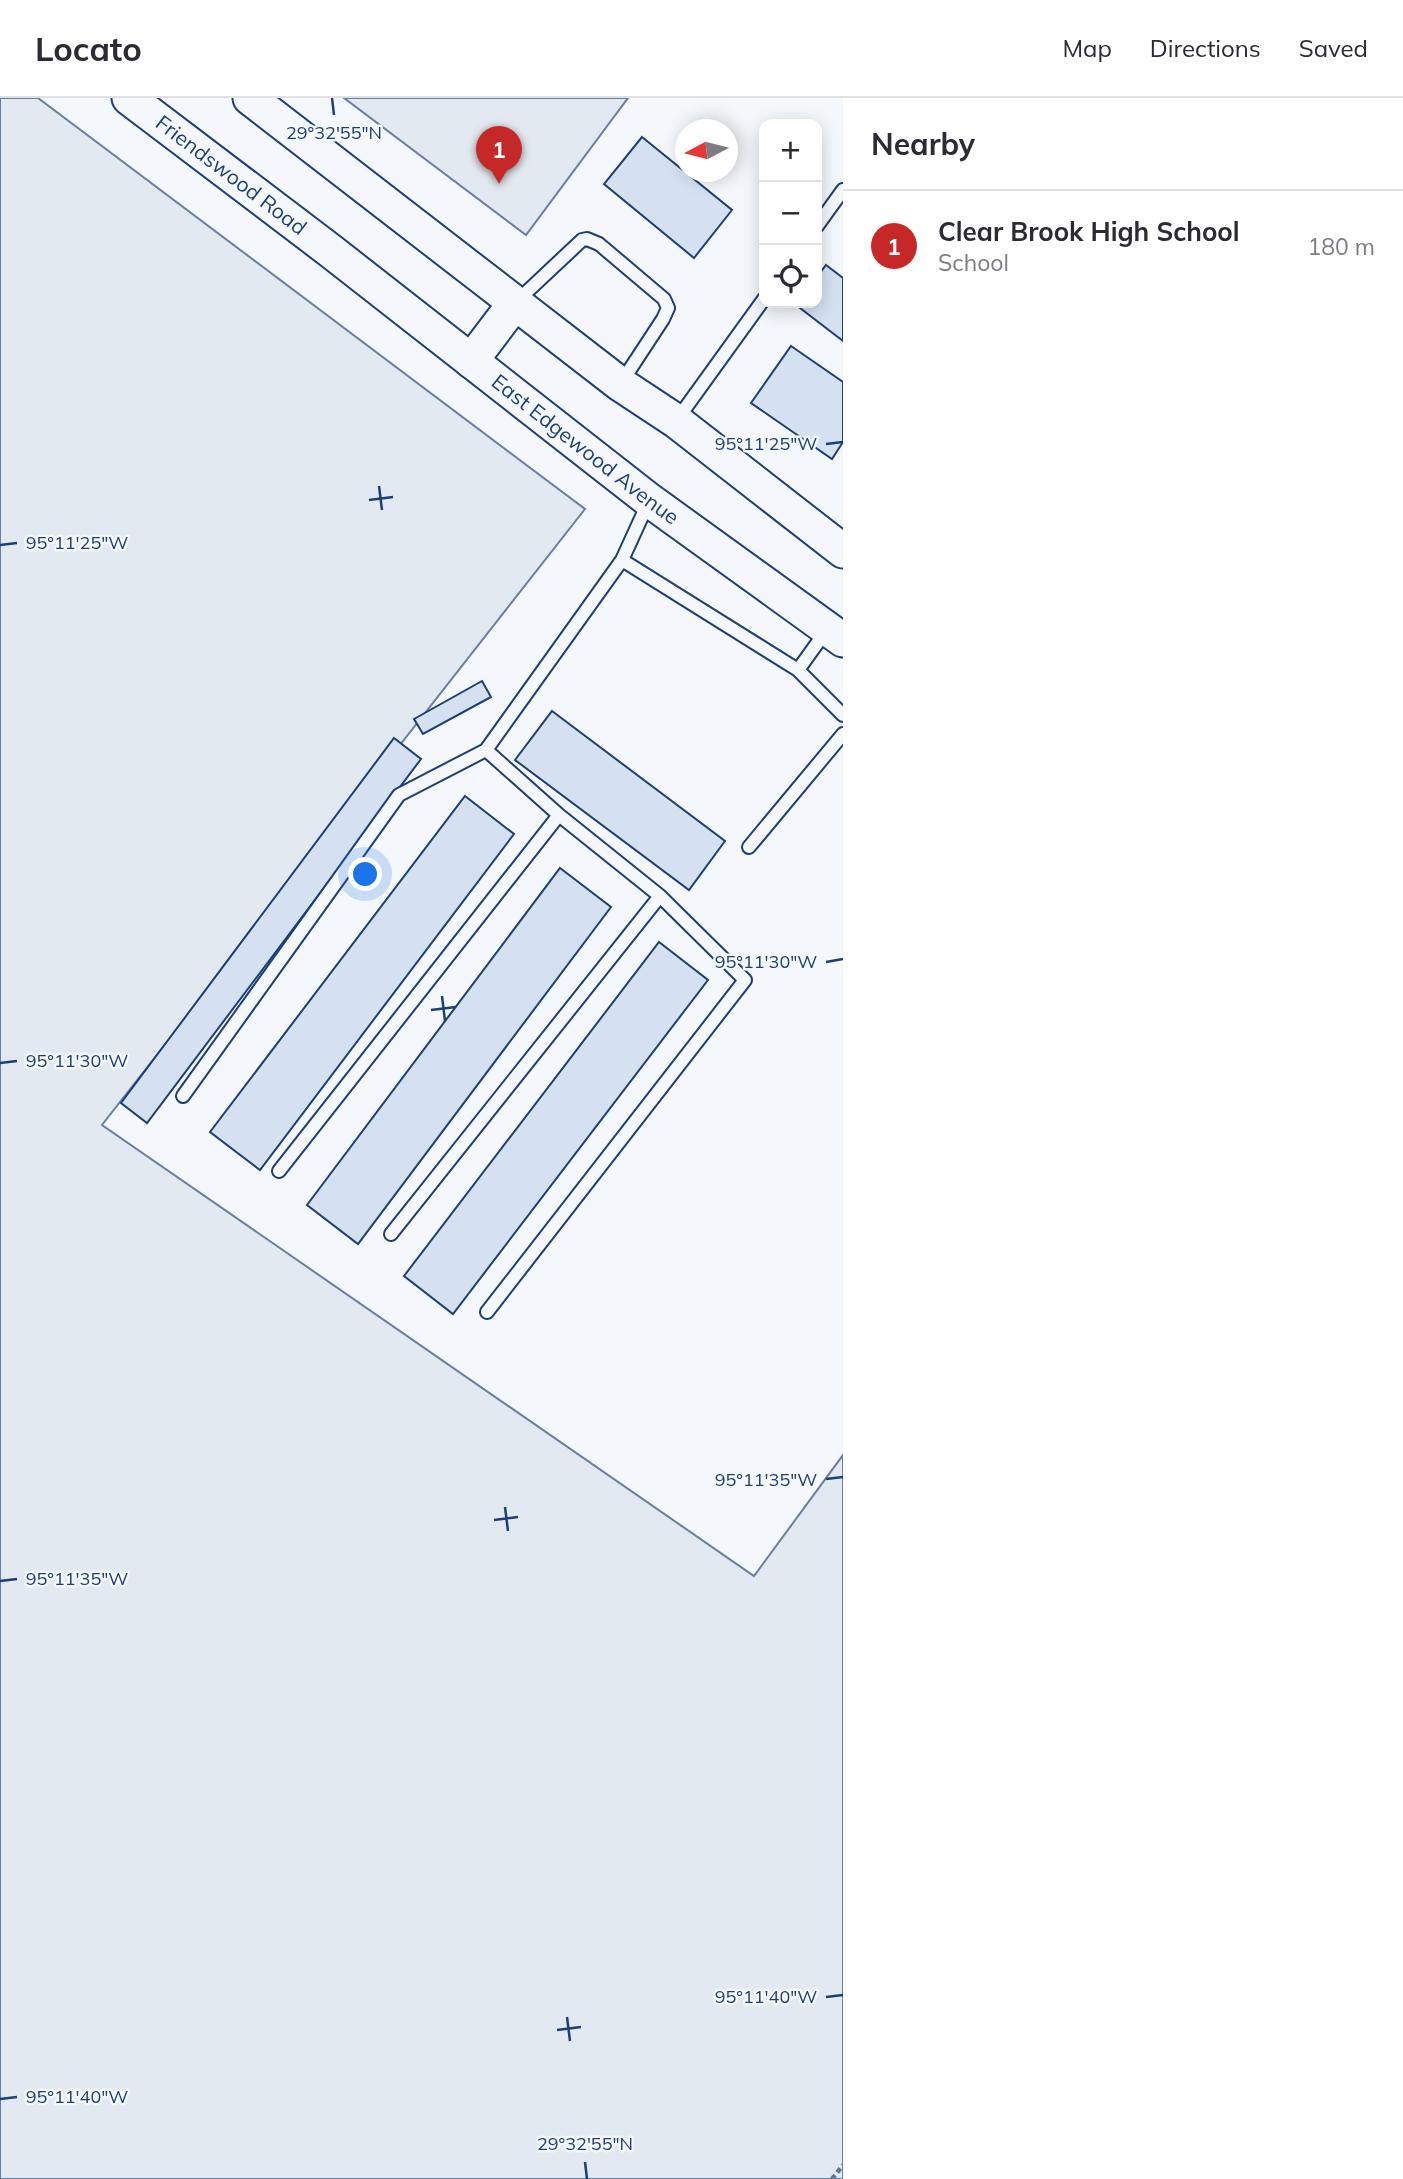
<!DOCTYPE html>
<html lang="en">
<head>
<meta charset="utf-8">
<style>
	:root { --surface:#fff; --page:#f7f7f7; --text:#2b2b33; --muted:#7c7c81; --line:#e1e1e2; --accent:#c62828 }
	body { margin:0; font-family:Mulish,sans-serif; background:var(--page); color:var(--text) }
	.controls { position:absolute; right:21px; top:21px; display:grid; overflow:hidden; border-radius:14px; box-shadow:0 4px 18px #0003 }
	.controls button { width:63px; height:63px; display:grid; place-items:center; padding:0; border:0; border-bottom:2px solid var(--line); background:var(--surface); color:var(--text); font:35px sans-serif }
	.compass { position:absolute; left:675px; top:21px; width:63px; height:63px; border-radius:50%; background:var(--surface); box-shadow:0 4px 18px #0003; rotate:263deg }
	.you { position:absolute; left:366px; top:777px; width:24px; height:24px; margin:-18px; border:5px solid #fff; border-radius:50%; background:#1a73e8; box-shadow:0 0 0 10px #1a73e833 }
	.badge { display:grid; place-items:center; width:46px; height:46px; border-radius:50%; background:var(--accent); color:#fff; font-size:23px; font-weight:700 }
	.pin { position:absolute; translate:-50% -58px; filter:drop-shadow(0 2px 4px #0008) }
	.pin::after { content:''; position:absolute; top:37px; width:24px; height:21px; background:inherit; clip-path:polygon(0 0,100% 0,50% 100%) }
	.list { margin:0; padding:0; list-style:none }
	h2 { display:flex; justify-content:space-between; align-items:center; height:91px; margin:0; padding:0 28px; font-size:30px }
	h2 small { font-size:23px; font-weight:400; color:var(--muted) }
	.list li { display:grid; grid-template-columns:46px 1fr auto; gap:21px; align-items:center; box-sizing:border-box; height:112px; padding:0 28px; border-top:2px solid var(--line) }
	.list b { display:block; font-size:26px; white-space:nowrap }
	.list p { margin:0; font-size:23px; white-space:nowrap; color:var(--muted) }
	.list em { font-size:23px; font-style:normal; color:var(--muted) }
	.icon { flex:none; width:38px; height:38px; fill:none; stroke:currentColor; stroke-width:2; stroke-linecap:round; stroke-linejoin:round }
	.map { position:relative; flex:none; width:843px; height:2081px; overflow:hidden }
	header { display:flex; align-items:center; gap:42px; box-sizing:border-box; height:98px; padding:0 35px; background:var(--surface); border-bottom:2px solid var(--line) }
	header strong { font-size:33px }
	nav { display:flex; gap:38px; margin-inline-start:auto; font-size:24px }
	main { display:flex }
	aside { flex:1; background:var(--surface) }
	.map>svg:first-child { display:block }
	.green { fill:#e3e9f0; stroke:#687fa3; stroke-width:2 }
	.building { fill:#d5e0f0; stroke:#1d3f73; stroke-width:2 }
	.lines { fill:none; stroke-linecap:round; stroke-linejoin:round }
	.lane-casing { stroke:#1d3f73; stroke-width:16 }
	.secondary-casing { stroke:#1d3f73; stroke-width:37 }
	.path { stroke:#5e769c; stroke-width:4.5; stroke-dasharray:5 3.5; stroke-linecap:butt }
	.lane { stroke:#f4f7fb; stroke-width:12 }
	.secondary { stroke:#f4f7fb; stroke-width:33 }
	.ticks { fill:none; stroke:#1d3f73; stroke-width:2.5 }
	.labels { text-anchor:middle; stroke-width:5; stroke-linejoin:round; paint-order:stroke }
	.street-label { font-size:21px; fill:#1d3f73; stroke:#f4f7fb }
	.ticks-label { font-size:18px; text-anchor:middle; fill:#1d3f73; stroke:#f4f7fb; stroke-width:5; stroke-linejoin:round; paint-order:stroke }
</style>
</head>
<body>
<header>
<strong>Locato</strong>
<nav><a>Map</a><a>Directions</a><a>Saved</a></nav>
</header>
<main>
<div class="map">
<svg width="843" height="2081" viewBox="0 0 843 2081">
	<rect width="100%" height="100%" fill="#f4f7fb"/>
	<path class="green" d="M0,0H38L585,411L102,1027L754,1478L843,1357V2081H0Z
		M344,0H628L526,137Z"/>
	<path class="building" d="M642,39L732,112L694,160L604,86Z
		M826,167L843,180V243L796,207L798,205H817V179Z
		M791,248L843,284V344L832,361L751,305Z
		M482,583L491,599L423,636L414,621Z
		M552,613L725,743L689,792L515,662Z
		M394,640L421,661L147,1025L121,1005Z
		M465,698L514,736L260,1072L210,1034Z
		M560,770L611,809L358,1146L307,1107Z
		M659,844L708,882L453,1216L404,1178Z"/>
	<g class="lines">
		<defs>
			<path id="lane" d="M817,128L843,92
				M515,205L582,142L587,141L599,146L664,201L668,210L663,221L621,285
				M676,323L764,201
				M622,462L798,572L843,617
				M798,572L826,533
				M486,652L559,717L660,798L745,882L487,1214
				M749,749L843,636
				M183,998L399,697L486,652L622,462L649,403
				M279,1073L559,717
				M391,1136L660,798"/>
			<g id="secondary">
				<path id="s1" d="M129,0L332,154L649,402L843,542"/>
				<path d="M250,0L620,286L676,323L843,453"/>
				<path d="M471,263L515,205"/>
			</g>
		</defs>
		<use href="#lane" class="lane-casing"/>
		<use href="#secondary" class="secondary-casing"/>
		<path class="path" d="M832,2081L843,2067"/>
		<use href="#lane" class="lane"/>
		<use href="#secondary" class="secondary"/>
	</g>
	<path class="ticks" d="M332,0L334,17M826,346L843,344M379,388L382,412M369,402L393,399M0,447L17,445M826,864L843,861M442,898L445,923M431,912L456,909M0,965L17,963M826,1381L843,1379M505,1409L508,1433M494,1422L518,1419M0,1483L17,1481M826,1899L843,1897M567,1919L570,1943M557,1932L581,1929M0,2001L17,1999M585,2064L587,2081"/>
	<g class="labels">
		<g class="street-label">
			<text dy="7" stroke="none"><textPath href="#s1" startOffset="128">Friendswood Road</textPath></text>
			<text dy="7" stroke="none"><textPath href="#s1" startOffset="576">East Edgewood Avenue</textPath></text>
		</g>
	</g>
	<g class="ticks-label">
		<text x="334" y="41">29°32'55"N</text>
		<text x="766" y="352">95°11'25"W</text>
		<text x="77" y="451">95°11'25"W</text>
		<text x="766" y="870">95°11'30"W</text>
		<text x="77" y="969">95°11'30"W</text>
		<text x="766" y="1388">95°11'35"W</text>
		<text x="77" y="1487">95°11'35"W</text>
		<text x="766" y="1905">95°11'40"W</text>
		<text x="77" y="2005">95°11'40"W</text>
		<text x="585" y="2052">29°32'55"N</text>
	</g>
</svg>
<div class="controls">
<button>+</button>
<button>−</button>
<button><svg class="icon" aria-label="locate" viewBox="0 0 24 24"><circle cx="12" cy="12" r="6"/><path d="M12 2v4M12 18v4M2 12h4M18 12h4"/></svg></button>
</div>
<svg class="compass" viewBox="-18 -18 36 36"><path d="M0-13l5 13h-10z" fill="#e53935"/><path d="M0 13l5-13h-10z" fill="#7c7c81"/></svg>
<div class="you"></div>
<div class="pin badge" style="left:499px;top:86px">1</div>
</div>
<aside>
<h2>Nearby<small></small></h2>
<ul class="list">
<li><span class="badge">1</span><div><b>Clear Brook High School</b><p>School</p></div><em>180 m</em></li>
</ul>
</aside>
</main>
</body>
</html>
